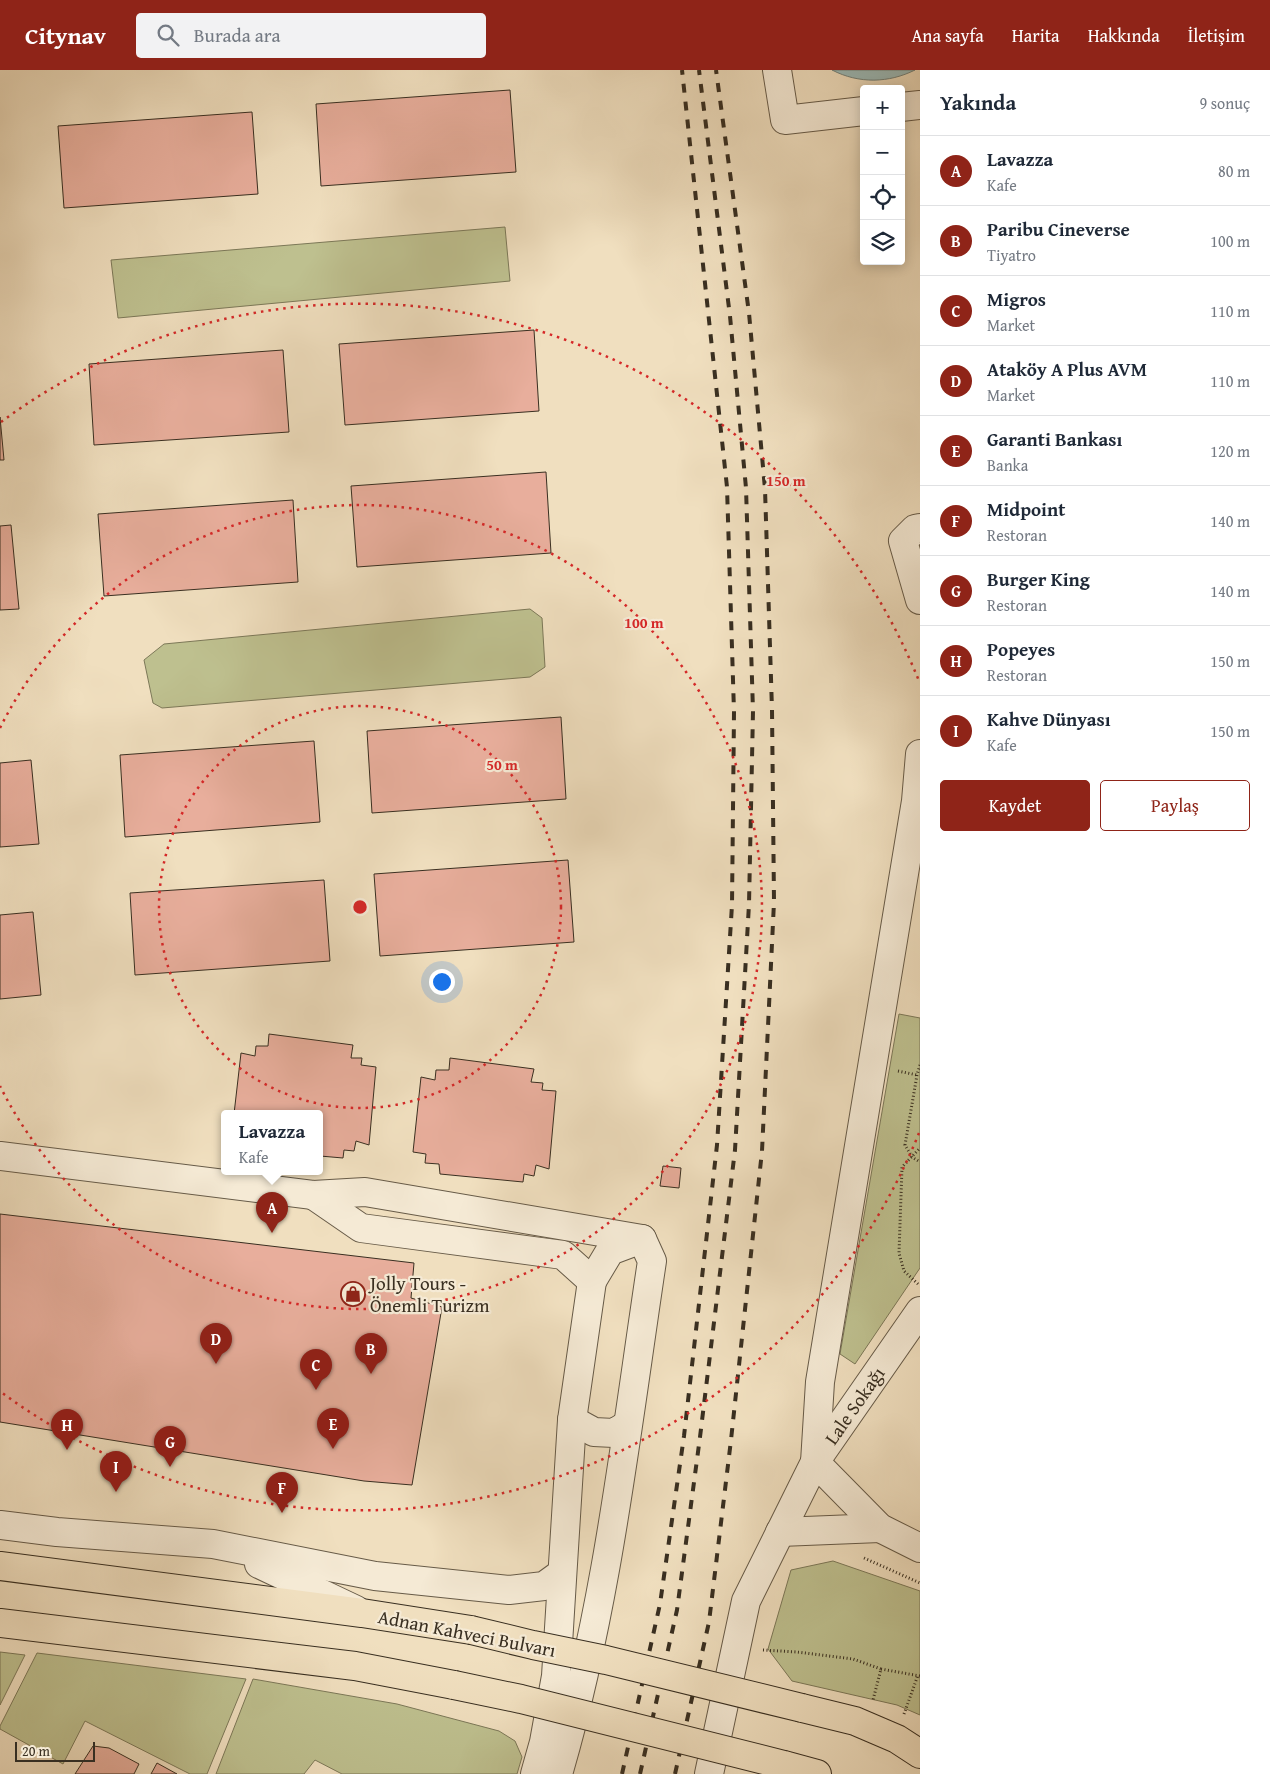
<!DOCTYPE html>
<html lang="tr">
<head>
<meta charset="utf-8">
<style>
	:root { --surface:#fff; --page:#f2f2f3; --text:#1f2937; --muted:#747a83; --line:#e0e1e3; --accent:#8f2418 }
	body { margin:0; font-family:"Gentium Book Plus",serif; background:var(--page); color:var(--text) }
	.controls { position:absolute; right:15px; top:15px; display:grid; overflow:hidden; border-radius:5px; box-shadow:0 2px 12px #0003 }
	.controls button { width:45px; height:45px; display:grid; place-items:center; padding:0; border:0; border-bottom:1px solid var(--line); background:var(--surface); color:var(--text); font:25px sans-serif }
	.scale { position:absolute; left:15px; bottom:12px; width:80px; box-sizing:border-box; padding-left:5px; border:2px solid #392f21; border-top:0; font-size:14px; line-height:18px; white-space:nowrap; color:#392f21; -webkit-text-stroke:4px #f5ead5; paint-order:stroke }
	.you { position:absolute; left:441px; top:911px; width:18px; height:18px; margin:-12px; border:4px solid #fff; border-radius:50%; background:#1a73e8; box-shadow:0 0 0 8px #1a73e833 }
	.badge { display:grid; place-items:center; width:32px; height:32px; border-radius:50%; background:var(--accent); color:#fff; font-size:16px; font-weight:700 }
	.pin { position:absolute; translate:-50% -41px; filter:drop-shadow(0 1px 2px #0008) }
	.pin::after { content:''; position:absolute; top:26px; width:18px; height:15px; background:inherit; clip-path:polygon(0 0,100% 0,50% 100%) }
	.popup { position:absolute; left:221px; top:1040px; width:102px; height:65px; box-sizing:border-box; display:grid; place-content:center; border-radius:5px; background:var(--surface); filter:drop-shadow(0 1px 4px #0005); font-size:16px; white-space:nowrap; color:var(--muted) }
	.popup b { font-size:19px; color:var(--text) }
	.popup::after { content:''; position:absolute; left:50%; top:100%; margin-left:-10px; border:10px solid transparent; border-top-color:var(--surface) }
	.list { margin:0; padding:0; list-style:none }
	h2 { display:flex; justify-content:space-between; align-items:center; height:65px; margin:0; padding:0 20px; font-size:21px }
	h2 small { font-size:16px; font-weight:400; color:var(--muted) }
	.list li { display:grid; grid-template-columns:32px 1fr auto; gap:15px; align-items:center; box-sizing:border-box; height:70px; padding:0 20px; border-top:1px solid var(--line) }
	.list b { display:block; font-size:19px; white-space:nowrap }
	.list p { margin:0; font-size:16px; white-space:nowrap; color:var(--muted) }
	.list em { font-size:16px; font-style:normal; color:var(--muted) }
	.actions { display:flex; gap:10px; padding:15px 20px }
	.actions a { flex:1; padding:11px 0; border:1px solid var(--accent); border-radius:5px; text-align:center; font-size:18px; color:var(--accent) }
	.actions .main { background:var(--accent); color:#fff }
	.icon { flex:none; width:28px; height:28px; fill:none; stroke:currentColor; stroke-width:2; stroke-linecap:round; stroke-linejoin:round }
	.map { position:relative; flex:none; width:920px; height:1704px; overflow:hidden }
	header { display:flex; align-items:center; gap:30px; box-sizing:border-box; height:70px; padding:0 25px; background:var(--accent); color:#fff }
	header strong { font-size:24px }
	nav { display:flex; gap:28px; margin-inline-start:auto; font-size:18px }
	.search { width:350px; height:45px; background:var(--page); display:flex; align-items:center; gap:12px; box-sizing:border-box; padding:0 18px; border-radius:5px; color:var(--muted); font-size:19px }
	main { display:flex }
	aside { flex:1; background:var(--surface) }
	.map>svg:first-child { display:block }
	.green { fill:#bec08f; stroke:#7c7858 }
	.water { fill:#9cbbb9; stroke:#74837c }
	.building { fill:#e8ae9c; stroke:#392f21 }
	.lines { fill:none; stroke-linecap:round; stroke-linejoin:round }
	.minor-casing { stroke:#675b48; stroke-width:30 }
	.major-casing { stroke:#392f21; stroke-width:30 }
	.path { stroke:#392f21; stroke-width:3; stroke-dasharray:1 2.5; stroke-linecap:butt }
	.minor { stroke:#f5ead5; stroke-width:28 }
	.major { stroke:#f0dfbf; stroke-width:28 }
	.rail { stroke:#392f21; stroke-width:4; stroke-dasharray:9 9; stroke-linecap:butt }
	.major-bridge-casing { stroke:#392f21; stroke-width:30; stroke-linecap:butt }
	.major-bridge { stroke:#f0dfbf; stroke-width:28 }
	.ring { fill:none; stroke:#d62828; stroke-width:2.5; stroke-dasharray:2.5 5 }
	.labels { text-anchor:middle; stroke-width:4.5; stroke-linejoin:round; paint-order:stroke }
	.poi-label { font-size:19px; fill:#392f21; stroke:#f5ead5; text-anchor:start }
	.street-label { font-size:19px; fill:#392f21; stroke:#f5ead5 }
	.centre { fill:#d62828; stroke:#f5ead5; stroke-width:2.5 }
	.ring-label { font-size:15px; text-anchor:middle; font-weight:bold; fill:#d62828; stroke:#f5ead5; stroke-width:4.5; stroke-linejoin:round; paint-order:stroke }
</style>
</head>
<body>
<header>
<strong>Citynav</strong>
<div class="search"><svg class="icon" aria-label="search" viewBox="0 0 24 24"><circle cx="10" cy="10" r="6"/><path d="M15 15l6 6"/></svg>Burada ara</div>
<nav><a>Ana sayfa</a><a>Harita</a><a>Hakkında</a><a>İletişim</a></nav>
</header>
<main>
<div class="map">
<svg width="920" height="1704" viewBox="0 0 920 1704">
	<rect width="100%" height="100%" fill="#f0dfbf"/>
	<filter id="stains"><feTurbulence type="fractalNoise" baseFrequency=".004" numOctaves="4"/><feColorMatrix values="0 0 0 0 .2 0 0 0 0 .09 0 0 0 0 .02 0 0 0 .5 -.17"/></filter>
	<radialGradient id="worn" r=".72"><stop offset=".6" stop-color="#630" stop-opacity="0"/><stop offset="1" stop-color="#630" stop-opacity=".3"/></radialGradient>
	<path class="green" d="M505,157L510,211L118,248L111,190Z
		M530,539L542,548L545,597L530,607L162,638L153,633L144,590L164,574Z
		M899,944L920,948V1198L855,1294L840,1284Z
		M833,1491L920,1521V1645L897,1635L792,1611L768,1579L791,1500Z
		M0,1582L25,1585L0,1635Z
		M37,1583L246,1609L207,1704H190L85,1651L63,1694L0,1659V1656Z
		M253,1609L397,1634L499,1661L515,1671L522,1687L517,1704H342L315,1690L304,1704H216Z"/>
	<path class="water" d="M832,0H915C889,13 859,14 832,0Z"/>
	<path class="building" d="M510,20L516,102L321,116L316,34Z
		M252,42L258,124L64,138L58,56Z
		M534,260L539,341L345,355L339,274Z
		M283,280L289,362L94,375L89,294Z
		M0,347L4,390H0Z
		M546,402L551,483L357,497L351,416Z
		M293,430L298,512L104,526L98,444Z
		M11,455L19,539L0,540V456Z
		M561,647L566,729L372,743L367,661Z
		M314,671L320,752L125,767L120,685Z
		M31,690L39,774L0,777V693Z
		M568,790L574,872L380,886L374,804Z
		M324,810L330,891L135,905L130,823Z
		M33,842L41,925L0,929V845Z
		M269,964L353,975L351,988H362L361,995L376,997L369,1075L356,1071L354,1081L344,1080L343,1088L320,1086V1044H234L241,983L255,986L256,976H268Z
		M450,988L534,999L531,1012L543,1013L542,1020L556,1021L549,1099L536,1095L534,1106L524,1104L523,1112L440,1104L439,1094L425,1093L426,1084L413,1082L421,1007L435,1010L436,1000H449Z
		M663,1096L681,1098L679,1118L660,1116Z
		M0,1144L414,1193L411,1228L442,1237L412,1415L364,1411L0,1352Z
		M93,1676L109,1678L139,1694L134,1704H75Z
		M157,1693L177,1704H151Z"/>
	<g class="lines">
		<defs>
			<g id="minor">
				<path d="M777,0L785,50L864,41"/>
				<path d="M901,37L920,35"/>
				<path d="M920,458L915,459L903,471L920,530"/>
				<path d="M920,684L916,731L820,1312L815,1392L880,1458L920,1478"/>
				<path d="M0,1086L313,1125L365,1122L642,1169L652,1191C626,1363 607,1537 558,1704"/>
				<path d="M313,1125L361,1158L563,1185L592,1211L572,1350L556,1606L544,1672L535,1704"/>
				<path d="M592,1211L610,1181L642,1169"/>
				<path d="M572,1350L594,1362L614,1363L627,1355"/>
				<path d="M0,1455L57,1462L213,1474L375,1506L509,1520L544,1516L562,1503"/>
				<path d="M780,1462L880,1458"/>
				<path d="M259,1494L356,1540"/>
				<path id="s1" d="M709,1704L746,1531L815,1392L920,1241"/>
			</g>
			<path id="major" d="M0,1496L362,1543L471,1560
				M0,1553L355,1596L454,1615
				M802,1638L855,1651L897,1669L920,1684
				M784,1695L817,1704"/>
		</defs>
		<use href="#minor" class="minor-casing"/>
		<use href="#major" class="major-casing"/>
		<path class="path" d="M920,995L917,1005L905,1075L912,1087L920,1092
			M898,1001L917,1005
			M918,1214L904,1201L899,1183L902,1097L920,1078
			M864,1488L920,1513
			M763,1580L797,1582L853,1589L881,1599L873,1630
			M881,1599L920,1606
			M904,1644L918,1605"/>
		<use href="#minor" class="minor"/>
		<use href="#major" class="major"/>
		<path class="rail" d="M622,1704L660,1534L684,1366L717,1075L732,835L734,642L727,417L682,0
			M640,1704L677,1540L700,1367L735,1080L749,834L753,641L746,418L730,246L699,0
			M675,1704L709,1552L731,1370L762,1081L774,832L772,640L765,419L749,243L716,0"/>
		<defs>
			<path id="major-bridge" d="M471,1560L533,1575L606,1590L802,1638
				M454,1615L521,1629L784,1695"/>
		</defs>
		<use href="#major-bridge" class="major-bridge-casing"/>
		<use href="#major-bridge" class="major-bridge"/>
	</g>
	<g class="ring">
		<circle cx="360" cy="837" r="201"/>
		<path d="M0 658A402 402 0 1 1 0 1016"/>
		<path d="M919 1063A603 603 0 0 1 1 1322M1 352A603 603 0 0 1 919 611"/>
	</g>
	<defs>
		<symbol id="shop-ring" viewBox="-11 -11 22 22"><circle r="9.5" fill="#f5ead5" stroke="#8f2418" stroke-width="1.5"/><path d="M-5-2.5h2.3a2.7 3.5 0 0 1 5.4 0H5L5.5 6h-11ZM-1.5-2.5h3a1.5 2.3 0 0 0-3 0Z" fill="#8f2418"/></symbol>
	</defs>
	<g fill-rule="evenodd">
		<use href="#shop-ring" x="339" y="1210" width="28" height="28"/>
	</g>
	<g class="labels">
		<g class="poi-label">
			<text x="370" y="1220">Jolly Tours -<tspan x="370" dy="22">Önemli Turizm</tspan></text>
		</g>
		<g class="street-label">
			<text dy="7" stroke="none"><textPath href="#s1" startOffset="401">Lale Sokağı</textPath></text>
			<text transform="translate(467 1563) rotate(11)" y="7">Adnan Kahveci Bulvarı</text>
		</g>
	</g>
	<circle cx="360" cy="837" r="8" class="centre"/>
	<g class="ring-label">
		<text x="786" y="416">150 m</text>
		<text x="644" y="558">100 m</text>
		<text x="502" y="700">50 m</text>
	</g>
	<rect width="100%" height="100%" filter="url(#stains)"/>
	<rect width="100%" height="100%" fill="url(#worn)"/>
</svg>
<div class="controls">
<button>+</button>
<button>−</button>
<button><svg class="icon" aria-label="locate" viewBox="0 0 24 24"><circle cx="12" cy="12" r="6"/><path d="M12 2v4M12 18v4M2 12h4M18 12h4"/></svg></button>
<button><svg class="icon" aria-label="layers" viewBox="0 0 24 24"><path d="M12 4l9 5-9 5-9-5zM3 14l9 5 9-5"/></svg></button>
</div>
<div class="scale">20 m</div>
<div class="you"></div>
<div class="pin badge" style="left:272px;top:1163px">A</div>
<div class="popup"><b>Lavazza</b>Kafe</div>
<div class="pin badge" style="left:371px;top:1304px">B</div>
<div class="pin badge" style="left:316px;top:1320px">C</div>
<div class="pin badge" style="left:216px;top:1294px">D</div>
<div class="pin badge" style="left:333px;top:1379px">E</div>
<div class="pin badge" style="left:282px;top:1443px">F</div>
<div class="pin badge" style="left:170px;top:1397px">G</div>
<div class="pin badge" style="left:67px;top:1380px">H</div>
<div class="pin badge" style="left:116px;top:1422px">I</div>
</div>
<aside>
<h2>Yakında<small>9 sonuç</small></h2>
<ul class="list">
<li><span class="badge">A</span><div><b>Lavazza</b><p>Kafe</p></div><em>80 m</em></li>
<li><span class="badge">B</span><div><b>Paribu Cineverse</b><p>Tiyatro</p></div><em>100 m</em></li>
<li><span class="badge">C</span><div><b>Migros</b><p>Market</p></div><em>110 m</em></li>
<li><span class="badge">D</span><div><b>Ataköy A Plus AVM</b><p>Market</p></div><em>110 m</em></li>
<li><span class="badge">E</span><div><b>Garanti Bankası</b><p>Banka</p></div><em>120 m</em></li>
<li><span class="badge">F</span><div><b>Midpoint</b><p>Restoran</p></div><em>140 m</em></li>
<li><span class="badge">G</span><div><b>Burger King</b><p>Restoran</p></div><em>140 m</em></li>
<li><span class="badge">H</span><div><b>Popeyes</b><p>Restoran</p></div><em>150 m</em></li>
<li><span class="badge">I</span><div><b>Kahve Dünyası</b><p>Kafe</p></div><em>150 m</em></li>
</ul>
<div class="actions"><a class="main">Kaydet</a><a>Paylaş</a></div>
</aside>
</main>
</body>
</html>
